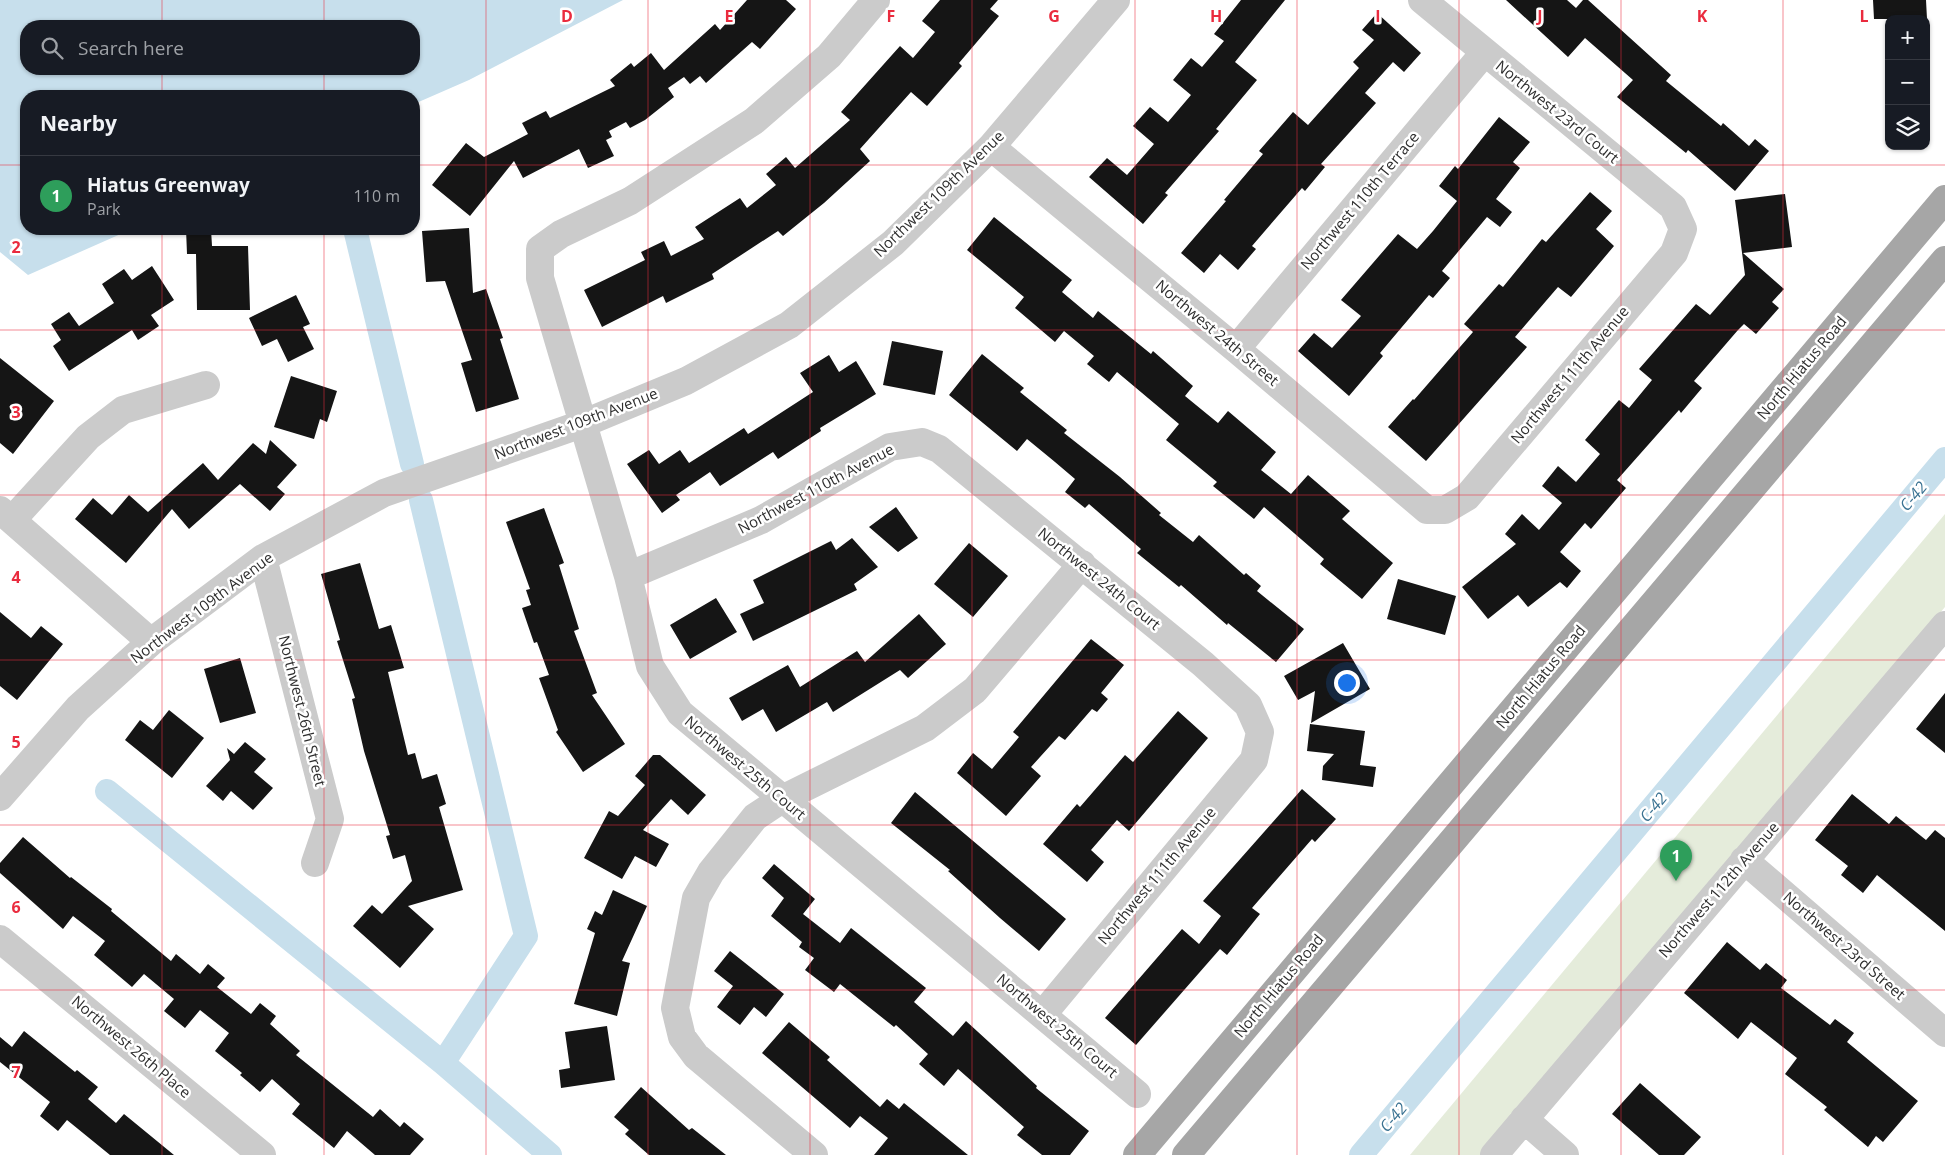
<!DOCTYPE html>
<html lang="en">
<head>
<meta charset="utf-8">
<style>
	:root { --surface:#171b24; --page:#20242c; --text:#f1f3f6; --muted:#9ea1a6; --line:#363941; --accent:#ea2b3e }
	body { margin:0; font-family:"Open Sans",sans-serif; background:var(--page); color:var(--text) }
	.controls { position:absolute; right:15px; top:15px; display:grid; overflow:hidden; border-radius:10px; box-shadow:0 1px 4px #0004 }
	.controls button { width:45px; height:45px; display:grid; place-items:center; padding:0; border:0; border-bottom:1px solid var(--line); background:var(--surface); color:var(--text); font:25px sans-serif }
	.you { position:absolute; left:1346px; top:682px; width:18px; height:18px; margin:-12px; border:4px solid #fff; border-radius:50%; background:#1a73e8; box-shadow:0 0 0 8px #1a73e833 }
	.badge { display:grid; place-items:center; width:32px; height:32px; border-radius:50%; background:var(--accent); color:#fff; font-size:16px; font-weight:700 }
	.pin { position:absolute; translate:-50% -41px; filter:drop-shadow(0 1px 2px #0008) }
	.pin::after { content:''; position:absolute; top:26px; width:18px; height:15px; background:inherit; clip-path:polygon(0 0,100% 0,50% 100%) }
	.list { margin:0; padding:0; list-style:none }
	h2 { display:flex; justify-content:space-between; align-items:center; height:65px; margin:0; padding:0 20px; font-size:21px }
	h2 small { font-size:16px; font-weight:400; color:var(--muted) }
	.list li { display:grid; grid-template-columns:32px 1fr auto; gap:15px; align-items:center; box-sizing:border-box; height:80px; padding:0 20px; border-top:1px solid var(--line) }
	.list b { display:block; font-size:19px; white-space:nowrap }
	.list p { margin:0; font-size:16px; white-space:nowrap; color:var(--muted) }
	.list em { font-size:16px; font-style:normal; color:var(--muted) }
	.icon { flex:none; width:28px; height:28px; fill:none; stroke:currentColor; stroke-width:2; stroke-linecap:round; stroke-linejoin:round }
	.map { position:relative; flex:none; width:1945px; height:1155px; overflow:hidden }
	.search { position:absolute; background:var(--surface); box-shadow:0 1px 4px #0004; left:20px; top:20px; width:400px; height:55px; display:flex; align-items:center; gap:12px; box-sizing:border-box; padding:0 18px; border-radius:20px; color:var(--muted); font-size:19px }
	.panel { position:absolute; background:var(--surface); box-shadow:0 1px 4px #0004; left:20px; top:90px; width:400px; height:145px; border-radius:20px }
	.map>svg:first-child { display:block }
	.green { fill:#e5ecdb }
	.water { fill:#c7dfec; fill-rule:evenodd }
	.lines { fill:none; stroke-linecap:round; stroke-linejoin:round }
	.canal { stroke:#c7dfec; stroke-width:24 }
	.building { fill:#151515 }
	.minor { stroke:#cbcbcb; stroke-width:28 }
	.major { stroke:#a6a6a6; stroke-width:28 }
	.grid { fill:none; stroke:#ea2b3e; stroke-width:1; stroke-opacity:0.55 }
	.labels { text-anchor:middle; stroke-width:5; stroke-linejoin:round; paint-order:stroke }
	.street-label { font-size:15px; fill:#2e2e2e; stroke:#fff }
	.water-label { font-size:16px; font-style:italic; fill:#3a7292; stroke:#fff }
	.grid-label { font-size:16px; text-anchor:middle; font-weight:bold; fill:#ea2b3e; stroke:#fff; stroke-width:5; stroke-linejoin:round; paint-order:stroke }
</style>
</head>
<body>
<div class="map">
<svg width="1945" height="1155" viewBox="0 0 1945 1155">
	<rect width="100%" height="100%" fill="#fff"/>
	<path class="green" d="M1945,514V607L1481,1155H1410Z"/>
	<path class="water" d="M0,0H623L469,80L414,104V96H26V229H132L28,275L0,252ZM26,26H414V69H26Z"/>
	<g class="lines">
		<path class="canal" d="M355,229L412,464
			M421,500L526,936L443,1063
			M107,791L443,1063L550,1155
			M1361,1155L1945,459"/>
	</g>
	<path class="building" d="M747,0H786L796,9L760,49L752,42L706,83L700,76L690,84L684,77L668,88L674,97L645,120L630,128L626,122L609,131L612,137L606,140L614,156L588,168L579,149L523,178L514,161L470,216L432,185L466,143L484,157L528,134L522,123L546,111L550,118L615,86L610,80L631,63L634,67L651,53L664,70L715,24L720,30Z
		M940,0H998L990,9L999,16L959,63L962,66L927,106L911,92L860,149L870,161L824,203L783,236L778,231L712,274L714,279L666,303L663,296L602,327L584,290L645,260L641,252L664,241L671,256L704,239L695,227L740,198L747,208L776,185L766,174L786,157L795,168L850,120L841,112L900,46L913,58L935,32L922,21Z
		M1241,0H1285L1235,62L1257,80L1216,129L1219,131L1165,193L1168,195L1143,224L1089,177L1107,158L1127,175L1154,144L1133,126L1150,107L1168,122L1191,95L1173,80L1191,58L1202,67L1224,41L1214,34Z
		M1506,0H1567L1576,8L1583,0H1588L1671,75L1666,81L1721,126L1723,123L1749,146L1755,139L1769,151L1735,191L1688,150L1686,153L1617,97L1633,80L1585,38L1568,57Z
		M1873,0H1926L1927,19H1874Z
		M1377,13L1421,53L1404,72L1393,62L1365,93L1376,103L1321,164L1325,167L1305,191L1302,188L1252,246L1256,249L1238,270L1220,254L1204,273L1181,253L1226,201L1224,200L1263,154L1259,151L1293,112L1308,125L1359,68L1353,62L1374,40L1362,30Z
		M1499,117L1530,142L1513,162L1520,168L1496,199L1512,212L1500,227L1487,217L1442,271L1450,278L1433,298L1429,295L1380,353L1383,356L1349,396L1298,351L1314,333L1332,348L1361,316L1341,300L1398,234L1417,249L1433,231L1457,201L1439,186L1455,166L1458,169Z
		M1590,192L1612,211L1596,229L1614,246L1571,297L1558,287L1515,337L1527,347L1426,461L1388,427L1413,399L1414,400L1473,332L1464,324L1499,284L1503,287L1542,239L1546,242Z
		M1785,194L1792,247L1743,253L1784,289L1772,302L1779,308L1756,334L1744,324L1738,330L1694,381L1702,388L1681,413L1679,410L1617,480L1626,488L1591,529L1585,523L1560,552L1581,571L1567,588L1560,582L1528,607L1518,595L1488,619L1462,587L1516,544L1505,534L1522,514L1539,530L1562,503L1542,486L1558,466L1576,482L1600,454L1585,440L1619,400L1629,408L1652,380L1639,369L1696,304L1710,315L1745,275L1735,200Z
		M994,217L1072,280L1062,292L1093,318L1098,311L1151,354L1153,351L1193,386L1185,396L1218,423L1228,411L1276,452L1261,470L1291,494L1308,475L1350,511L1342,519L1393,563L1362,599L1320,564L1324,559L1264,507L1254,519L1213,486L1217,482L1166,440L1179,424L1117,372L1109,382L1087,364L1094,356L1064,331L1055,342L1015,308L1024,297L967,250Z
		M469,228L473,293L486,289L503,338L500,339L519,399L476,412L461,363L472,360L445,281L426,282L422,231Z
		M186,229H211L212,246H248L250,310H197L196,254H187Z
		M152,266L174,300L151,315L159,326L138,340L132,330L69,371L53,346L61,340L51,324L69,312L79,326L114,303L102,284L124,269L132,280Z
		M296,295L310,324L303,327L314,349L288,362L277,339L262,346L249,318Z
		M892,341L943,351L935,395L883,385Z
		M982,354L1024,388L1020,392L1067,430L1064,433L1120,477L1161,513L1159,515L1193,542L1199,535L1244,575L1246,573L1261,586L1257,591L1304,629L1276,662L1228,623L1227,625L1181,585L1179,587L1137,553L1141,549L1089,504L1085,508L1065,492L1075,479L1055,462L1027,439L1017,451L949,395Z
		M829,355L839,372L856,361L876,394L820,428L821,431L778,459L773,452L720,486L710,472L676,495L680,500L662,513L627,464L649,450L659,464L680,450L689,463L744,428L748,434L813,392L800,373Z
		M0,358L54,401L13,454L0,443Z
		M291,376L337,391L327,422L320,419L314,439L274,427Z
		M270,440L297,465L277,487L285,494L270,511L240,484L189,529L172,509L126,563L75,519L93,498L112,515L129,495L148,512L203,463L218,480L253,443L266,454Z
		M896,507L918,538L898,552L869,527Z
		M544,508L564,563L559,565L579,629L574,631L597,693L592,695L625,744L583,772L556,732L558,730L539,678L549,675L537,642L534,643L522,608L531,605L526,590L530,589L506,522Z
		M852,538L878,567L854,584L857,590L753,641L740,614L764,603L753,580L831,541L836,550Z
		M969,543L1008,576L973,617L934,584Z
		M360,563L379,629L391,625L404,668L388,672L408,755L415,753L422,779L437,774L446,804L439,807L463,890L408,906L434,929L400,968L353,926L372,905L382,914L412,881L405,855L393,859L386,836L390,835L364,751L352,699L355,698L337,641L340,640L321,574Z
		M1398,579L1456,596L1445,635L1387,619Z
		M716,598L737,632L690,659L670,625Z
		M0,612L31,638L41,626L63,644L17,700L0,686Z
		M919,614L946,644L908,678L900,670L833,712L827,702L776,732L763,709L742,721L729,698L788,665L800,687L857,651L865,662Z
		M1091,639L1124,665L1101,693L1108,699L1097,712L1092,709L1065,740L1059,736L1031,767L1041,776L1006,816L957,773L973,753L992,769L1019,737L1013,732Z
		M1343,643L1370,689L1311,723L1315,691L1298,700L1284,676Z
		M240,658L256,713L220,723L204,669Z
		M1945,693V753L1916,729Z
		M169,710L204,738L172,778L125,740L140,720L153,730Z
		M1178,711L1208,738L1129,831L1117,820L1091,850L1104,862L1087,882L1043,844L1077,804L1080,807L1125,755L1133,762Z
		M1310,724L1365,731L1360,765L1376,767L1373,787L1322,780L1323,766L1334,754L1307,751Z
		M245,742L266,759L254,772L273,788L253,810L231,791L223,801L206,786L230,760L227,748L234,754Z
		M653,755H660L706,795L688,815L671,799L643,830L669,844L656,867L635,856L622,879L584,858L609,811L618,816L645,785L635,776Z
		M1302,789L1336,819L1315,842L1312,839L1252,908L1260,914L1227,955L1220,949L1136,1045L1105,1018L1182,929L1199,944L1221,916L1203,901Z
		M915,792L1066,919L1039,951L1000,918L948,871L950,870L891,823Z
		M1852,794L1889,824L1896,816L1926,840L1935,830L1945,838V931L1877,875L1863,893L1841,875L1848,866L1815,840Z
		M23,837L70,878L71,877L112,909L111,911L171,961L176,954L200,974L208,964L225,978L217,987L251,1014L260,1003L276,1016L270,1024L300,1051L296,1055L373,1117L380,1109L400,1127L404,1122L424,1139L410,1155H375L347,1131L334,1148L292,1114L300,1104L272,1079L260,1092L240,1075L242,1073L215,1051L229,1033L200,1010L185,1028L164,1011L174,999L144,974L132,987L94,955L105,941L73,916L63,929L0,873V863Z
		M774,864L815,899L803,914L840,943L851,928L926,988L914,1002L953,1036L966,1021L1037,1086L1036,1088L1089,1131L1070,1155H1042L1017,1135L1024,1127L958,1069L944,1086L919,1064L928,1054L896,1025L894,1027L840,984L834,992L805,970L814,958L799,947L802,942L771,916L784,898L762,878Z
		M613,890L647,906L622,961L630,963L617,1016L574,1004L595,933L587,929L595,911L602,915Z
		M1727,942L1760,970L1766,963L1787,980L1781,988L1830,1025L1835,1019L1854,1033L1847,1042L1918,1101L1883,1142L1876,1136L1868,1147L1824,1110L1827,1107L1785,1074L1797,1058L1751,1022L1738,1039L1684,993Z
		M730,951L784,994L766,1017L754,1007L740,1025L717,1007L733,986L714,971Z
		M789,1022L830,1057L827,1060L880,1107L887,1099L899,1109L904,1103L968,1155H874L888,1138L860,1116L850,1128L762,1053Z
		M607,1026L615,1080L561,1088L559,1070L570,1068L565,1032Z
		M24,1031L75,1072L77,1070L98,1087L88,1099L116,1123L124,1114L174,1155H110L67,1120L58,1131L40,1116L50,1102L0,1062V1037L12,1047Z
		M1640,1083L1701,1137L1684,1155H1659L1612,1114Z
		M641,1087L689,1130L692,1128L726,1155H649L625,1134L629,1130L614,1117Z"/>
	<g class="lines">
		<path class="minor" d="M876,0L829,56L754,121L630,201L561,234L540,249V278L628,576L650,666L680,713L1137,1094
			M991,147L1236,349L1427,510H1445L1467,497L1674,253L1683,229L1673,207L1422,0
			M1236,349L1484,53
			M0,510L151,642
			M12,520L88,437L123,410L206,385
			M263,558L330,819L315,863
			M628,576L761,520L890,447L922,442L939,449L1203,664L1248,705L1260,732L1254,760L1043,1014
			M0,797L78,708L151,642L263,558L384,493L582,424L686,381L789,325L893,243L991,147L1116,0
			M1744,860L1945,1033
			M0,939L262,1155
			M1524,1119L1565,1155
			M814,1155L696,1056L682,1037L675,1008L696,898L711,872L755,817L782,799L925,728L975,690L1082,564
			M1494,1155L1945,625"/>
		<path class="major" d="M1137,1155L1945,199
			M1186,1155L1945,260"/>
	</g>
	<path class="grid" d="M162,0V26M324,0V26M486,0V1155M648,0V1155M810,0V1155M972,0V1155M1135,0V1155M1297,0V1155M1459,0V1155M1621,0V1155M1783,0V1155M162,69V96M324,69V96M0,165H26M414,165H1945M162,229V1155M324,229V1155M0,330H1945M0,495H1945M0,660H1945M0,825H1945M0,990H1945"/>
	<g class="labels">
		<g class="street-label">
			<text transform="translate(1557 112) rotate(39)" y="5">Northwest 23rd Court</text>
			<text transform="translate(939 194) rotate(-44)" y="5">Northwest 109th Avenue</text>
			<text transform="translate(1360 201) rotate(-50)" y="5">Northwest 110th Terrace</text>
			<text transform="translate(1217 333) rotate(40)" y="5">Northwest 24th Street</text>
			<text transform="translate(1802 368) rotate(-50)" y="5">North Hiatus Road</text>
			<text transform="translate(1570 375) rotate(-50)" y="5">Northwest 111th Avenue</text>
			<text transform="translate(576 424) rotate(-21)" y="5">Northwest 109th Avenue</text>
			<text transform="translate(816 489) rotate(-28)" y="5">Northwest 110th Avenue</text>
			<text transform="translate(1099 579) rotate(39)" y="5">Northwest 24th Court</text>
			<text transform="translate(202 608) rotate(-37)" y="5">Northwest 109th Avenue</text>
			<text transform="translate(1541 677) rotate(-50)" y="5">North Hiatus Road</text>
			<text transform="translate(302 711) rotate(76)" y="5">Northwest 26th Street</text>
			<text transform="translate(745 768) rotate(40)" y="5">Northwest 25th Court</text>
			<text transform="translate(1157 876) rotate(-50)" y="5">Northwest 111th Avenue</text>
			<text transform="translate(1719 890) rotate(-49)" y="5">Northwest 112th Avenue</text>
			<text transform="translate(1844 946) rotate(41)" y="5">Northwest 23rd Street</text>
			<text transform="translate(1279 986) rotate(-50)" y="5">North Hiatus Road</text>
			<text transform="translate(1057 1026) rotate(40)" y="5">Northwest 25th Court</text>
			<text transform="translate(131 1047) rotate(40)" y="5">Northwest 26th Place</text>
		</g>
		<g class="water-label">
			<text transform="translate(1913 496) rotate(-50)" y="6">C-42</text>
			<text transform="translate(1653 807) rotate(-50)" y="6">C-42</text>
			<text transform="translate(1393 1117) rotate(-50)" y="6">C-42</text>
		</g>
	</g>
	<g class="grid-label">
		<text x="567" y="22">D</text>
		<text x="729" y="22">E</text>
		<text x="891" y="22">F</text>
		<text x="1054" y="22">G</text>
		<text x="1216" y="22">H</text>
		<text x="1378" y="22">I</text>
		<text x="1540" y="22">J</text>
		<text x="1702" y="22">K</text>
		<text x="1864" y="22">L</text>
		<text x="16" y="253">2</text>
		<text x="16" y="418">3</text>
		<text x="16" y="583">4</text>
		<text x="16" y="748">5</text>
		<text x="16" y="913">6</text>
		<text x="16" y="1078">7</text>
	</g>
</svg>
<div class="controls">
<button>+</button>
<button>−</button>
<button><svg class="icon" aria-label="layers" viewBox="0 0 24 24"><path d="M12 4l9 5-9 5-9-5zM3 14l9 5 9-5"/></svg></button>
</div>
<div class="you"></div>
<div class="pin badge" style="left:1676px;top:881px;background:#2e9e5b">1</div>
<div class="search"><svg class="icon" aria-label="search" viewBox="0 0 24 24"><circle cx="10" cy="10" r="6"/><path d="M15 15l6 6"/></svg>Search here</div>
<section class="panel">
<h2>Nearby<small></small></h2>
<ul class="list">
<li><span class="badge" style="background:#2e9e5b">1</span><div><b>Hiatus Greenway</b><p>Park</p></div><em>110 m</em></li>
</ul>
</section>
</div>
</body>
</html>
